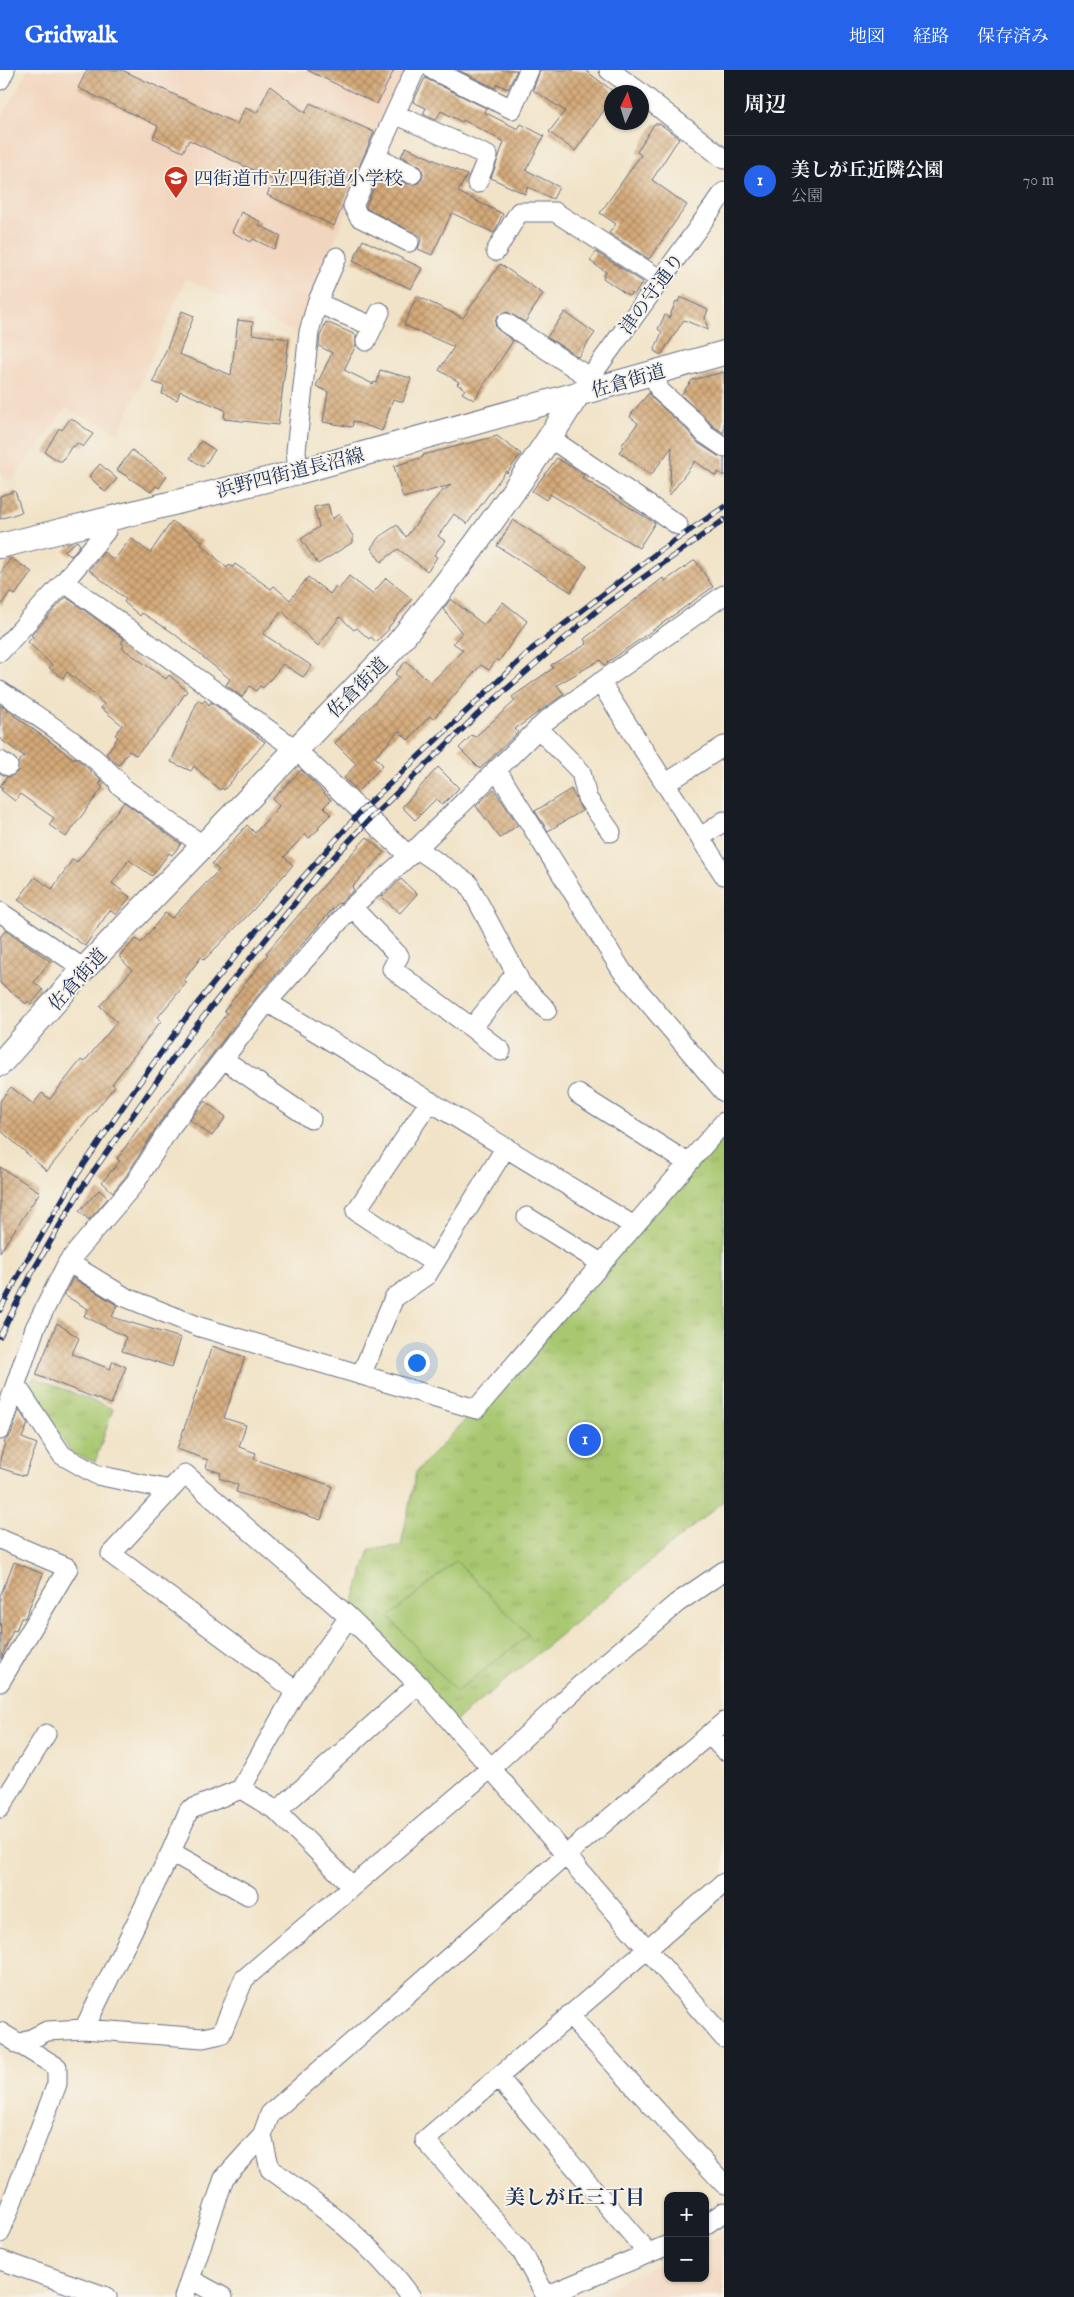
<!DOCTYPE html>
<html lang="ja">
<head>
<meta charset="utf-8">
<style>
	:root { --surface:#171b24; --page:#242831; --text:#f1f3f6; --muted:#9ea1a6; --line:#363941; --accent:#2563eb }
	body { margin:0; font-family:"IM FELL English","Noto Serif JP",serif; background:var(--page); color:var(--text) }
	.controls { position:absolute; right:15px; bottom:15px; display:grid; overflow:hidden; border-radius:10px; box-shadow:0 1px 4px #0004 }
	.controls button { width:45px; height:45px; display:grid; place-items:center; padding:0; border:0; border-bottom:1px solid var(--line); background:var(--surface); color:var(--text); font:25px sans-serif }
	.compass { position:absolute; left:604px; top:15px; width:45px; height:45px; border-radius:50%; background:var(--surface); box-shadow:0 1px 4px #0004; rotate:4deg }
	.you { position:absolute; left:416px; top:1292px; width:18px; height:18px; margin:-12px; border:4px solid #fff; border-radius:50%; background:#1a73e8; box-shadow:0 0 0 8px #1a73e833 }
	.badge { display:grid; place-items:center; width:32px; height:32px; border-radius:50%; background:var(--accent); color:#fff; font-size:16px; font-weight:700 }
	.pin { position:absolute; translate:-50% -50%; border:2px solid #fff; box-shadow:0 1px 5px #0006 }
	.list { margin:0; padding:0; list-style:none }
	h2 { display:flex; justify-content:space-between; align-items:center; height:65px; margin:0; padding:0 20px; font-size:21px }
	h2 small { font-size:16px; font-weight:400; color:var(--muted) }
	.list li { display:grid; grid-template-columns:32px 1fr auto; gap:15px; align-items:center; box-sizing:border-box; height:90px; padding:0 20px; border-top:1px solid var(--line) }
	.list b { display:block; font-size:19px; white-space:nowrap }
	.list p { margin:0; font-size:16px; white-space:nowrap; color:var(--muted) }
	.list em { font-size:16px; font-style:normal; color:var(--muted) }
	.map { position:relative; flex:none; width:724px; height:2227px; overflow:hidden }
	header { display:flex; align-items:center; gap:30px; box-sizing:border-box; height:70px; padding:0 25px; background:var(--accent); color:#fff }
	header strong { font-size:24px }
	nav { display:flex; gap:28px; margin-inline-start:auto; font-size:18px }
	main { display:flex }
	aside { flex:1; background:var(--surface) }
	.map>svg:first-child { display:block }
	.built { fill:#f2d5be }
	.grass { fill:url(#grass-tufts); stroke:#627b66 }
	.garden { fill:#a8c76f; stroke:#627b66 }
	.building { fill:url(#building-cross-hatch) }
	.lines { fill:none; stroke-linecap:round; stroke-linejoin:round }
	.minor-casing { stroke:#666e83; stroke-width:21 }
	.major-casing { stroke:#666e83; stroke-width:26 }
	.minor { stroke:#fff; stroke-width:19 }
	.major { stroke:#fff; stroke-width:24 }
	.rail-casing { stroke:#1b2f5e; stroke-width:5.5 }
	.rail { stroke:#f7f3e8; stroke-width:4; stroke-dasharray:11; stroke-linecap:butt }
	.labels { text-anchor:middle; stroke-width:4; stroke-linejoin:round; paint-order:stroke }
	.poi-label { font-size:19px; fill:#1b2f5e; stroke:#f7f3e8; text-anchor:start }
	.street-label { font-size:19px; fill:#1b2f5e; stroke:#f7f3e8 }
	.neighbourhood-label { font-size:20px; font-weight:bold; fill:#1b2f5e; stroke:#f7f3e8 }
</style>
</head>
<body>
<header>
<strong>Gridwalk</strong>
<nav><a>地図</a><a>経路</a><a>保存済み</a></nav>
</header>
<main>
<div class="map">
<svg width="724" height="2227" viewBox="0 0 724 2227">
	<defs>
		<pattern id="grass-tufts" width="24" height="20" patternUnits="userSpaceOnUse" patternTransform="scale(1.25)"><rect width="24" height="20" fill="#a8c76f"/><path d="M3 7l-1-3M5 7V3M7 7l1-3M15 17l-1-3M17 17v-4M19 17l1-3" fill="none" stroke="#90ab63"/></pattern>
		<pattern id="building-cross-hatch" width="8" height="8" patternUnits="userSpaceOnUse" patternTransform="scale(1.25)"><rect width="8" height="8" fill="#d4a978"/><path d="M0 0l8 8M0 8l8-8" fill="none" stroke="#ab8a66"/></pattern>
	</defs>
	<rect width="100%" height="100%" fill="#f7f3e8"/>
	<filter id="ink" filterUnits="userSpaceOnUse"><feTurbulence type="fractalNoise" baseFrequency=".02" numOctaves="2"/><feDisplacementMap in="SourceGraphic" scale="10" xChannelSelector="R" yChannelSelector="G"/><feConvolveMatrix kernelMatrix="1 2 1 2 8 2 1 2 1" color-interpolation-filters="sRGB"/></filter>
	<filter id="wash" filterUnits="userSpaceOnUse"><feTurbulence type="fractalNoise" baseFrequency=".0096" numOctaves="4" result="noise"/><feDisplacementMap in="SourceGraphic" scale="20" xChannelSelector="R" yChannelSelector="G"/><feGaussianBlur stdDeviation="1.12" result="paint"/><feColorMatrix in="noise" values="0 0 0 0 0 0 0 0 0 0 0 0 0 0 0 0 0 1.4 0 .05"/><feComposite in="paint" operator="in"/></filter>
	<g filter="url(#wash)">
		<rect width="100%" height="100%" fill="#f1e3c7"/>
		<path class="built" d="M28,0H408L305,239L301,266L186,208L119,363L66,338L11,411L0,405V50Z
			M724,2163V2227H587L668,2190V2208H705V2172Z"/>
		<path class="grass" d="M724,1052V1431L453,1653L349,1547L370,1479L401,1476L416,1402L476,1339Z
			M34,1307L113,1339L95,1392L71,1383L30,1315Z"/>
		<path class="garden" d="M456,1491L529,1565L456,1622L389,1547Z"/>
		<g id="blocks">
			<path class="building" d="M87,0H122L237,54L245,38L257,43L270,16L305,43L310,33L374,62L334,156L267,125L274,110L189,70L183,82L153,68L158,56L78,18Z
				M307,0H394L377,34Z
				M458,0H517L508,19L497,14L495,18Z
				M540,0H585L614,22H612V29L575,81L549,62L565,41L533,20Z
				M425,8L486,38L484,42L518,59L521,54L544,66L526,100L559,117L553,129L528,117L525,124L491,108L504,72L463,50L462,52L441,41L436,50L423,44L426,38L413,32Z
				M654,54H660L679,68L652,110L687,135L649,189L609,163L616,154L600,143L641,85L637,82Z
				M406,77L467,105L458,122L503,144L494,163L452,143L432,185L418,179L422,167L367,139L366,136L381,102L408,114L418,113L422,109L423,103L421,97L401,86Z
				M241,142L261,152L259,155L281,166L274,179L253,169L251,172L232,162Z
				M363,170L422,198L411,219L353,191Z
				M596,182L643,212L634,225L631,223L629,226L603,208L606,202L590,191Z
				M500,194L543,224L525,252L507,242L497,246L495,253L496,258L513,271L474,330L462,323L465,319L457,314L459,312L439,300L454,277L404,255L417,226L463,248Z
				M680,227L708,240L705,248L708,260L684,250L661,285L654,281L662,262L658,259L665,245L669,248L676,231L678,232Z
				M182,241L194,246L179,284L231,305L238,250L253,252L252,264L289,269L278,355L224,349L225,340L180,321L177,330L162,324L164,316L153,312Z
				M565,242L595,263L578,287L547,267Z
				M326,252L356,265V275L344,300L373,314L374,312L377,313L380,300L411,308L403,332L393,329L382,361L353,351L352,357L323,352L328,322L316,316L332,283L319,276L320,266Z
				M724,302V363L713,356L681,325L692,310Z
				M649,323L653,329L687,360L698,373L718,386L724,388V406L718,402L716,406L695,391L669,426L672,377L651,405L619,382L623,377L621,376L638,353L630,347L632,343Z
				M71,348L93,364L83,377L77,373L74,377L72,376L62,391H59L45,382L59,358L62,360Z
				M497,366L521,384L507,403L506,401L467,454L454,444L438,466L445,471L434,485L437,487L430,498L427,501L398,479L381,492L371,478L379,467L397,455L406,467L440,423L451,415L403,428L394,396L423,387V385Z
				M201,371L215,380L203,397L190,388Z
				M132,380L167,406L159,418L156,416L151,422L117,400Z
				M557,388L584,405L582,408L655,453L639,478L550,424L546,430L532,421Z
				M100,394L117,409L105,422L89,406Z
				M15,421L22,442L0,449V426Z
				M328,434L332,449L339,444L353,466V472L318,494L301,469L319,457L314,437Z
				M513,450L587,496L571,522L497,476Z
				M172,451L203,472L201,474L227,498L229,495L233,497L235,494L271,519L274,516L290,530L308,507L330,524L336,516L339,519L349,506L372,524L386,508L412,529L388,558L389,559L376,572L371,567L369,569L357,558L354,560L340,547L318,576L282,541L263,564L312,596L303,607L283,594L263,618L260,616L256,621L250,616L242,627L226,615L230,609L172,562L142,543L140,546L124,532L126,529L89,500L104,482L114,490L131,468L150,483Z
				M77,471L80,475L71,486L64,481Z
				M11,488L32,502L15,525L10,522L0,537V504Z
				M695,490L713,517L604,595L600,590L557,615L564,624L515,659L518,662L480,699L459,678L472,665L475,667L515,631L512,627L553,598L551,595L587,574L584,569L663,508L665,511Z
				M66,527L124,569L121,573L124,575L122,578L166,609L169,605L187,621L165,653L136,685L129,681L119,695L106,684L118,667L115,665L122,655L101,638L104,634L98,629L99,628L67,602L63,608L49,598L52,595L28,572L33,567L31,565Z
				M451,529L484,555L503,532L527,551L499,591L497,589L489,600L481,595L433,649L430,646L408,670L399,661L375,687L383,695L358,721L344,708L356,694L335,673L399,607L395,604L406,591L431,613L463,580L453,573L462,563L443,539Z
				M198,630L202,633L205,630L209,635L211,632L265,672L224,720L222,718L220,720L194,696L191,701L171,692Z
				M0,635L74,689L75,687L102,711L99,714L103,717L66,767L49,755L54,748L20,724L15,731L1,720L3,718L0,716L7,707L17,702L18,693L24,686L0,669Z
				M438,697L459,718L442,735L436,729L415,750L402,737Z
				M301,700L331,730L324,737L331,744L318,757L319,759L309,768L305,764L284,787L293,795L253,840L204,890L201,887L184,910L187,912L158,947L161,951L112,1014L115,1016L47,1101L0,1060V1031L11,1017L33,1034L42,1023L50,1029L81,990L84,992L117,952L100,936L132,900L120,888V885L136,869L141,873L165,843L172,848L219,800L212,794L247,755L255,763L279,736L273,729Z
				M494,719L518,755L500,768L476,736Z
				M571,719L582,741L548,761L535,741Z
				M124,732L181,774L172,785L169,783L152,806L129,790L112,813L130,827L116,845L110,840L85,876L18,830L35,807L52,819L73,789L77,792Z
				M367,767L384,783L352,817L354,820L339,834L338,833L258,925L160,1052L126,1106L113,1122L102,1112L120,1091L117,1089L140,1056L227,943L224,941L268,884L266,883L344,792Z
				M401,809L417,824L400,843L382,827Z
				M6,860L50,891L34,912L43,920L31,934L28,931L26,934L0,913V867Z
				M205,1031L226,1047L212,1066L190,1050Z
				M0,1097L40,1122L0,1182Z
				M99,1120L108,1128L89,1150L79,1141Z
				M73,1208L117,1235L112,1247L181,1268L172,1297L122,1281L126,1267L84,1246L88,1239L64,1225Z
				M57,1253L79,1268L72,1284L110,1299L113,1291L126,1297L111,1334L36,1305Z
				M212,1276L245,1287L224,1348L246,1355L239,1377L256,1383L254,1389L332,1416L321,1450L236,1422L238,1415L219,1408L221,1403L206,1398L208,1390L177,1379Z
				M19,1340L28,1354L22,1368L37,1374L25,1406L0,1398V1389L5,1373L4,1372L11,1364Z
				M14,1492L43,1504L25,1548H21L16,1561L13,1560L1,1589L0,1526Z"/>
		</g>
	</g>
	<g filter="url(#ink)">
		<use href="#blocks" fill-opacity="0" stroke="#666e83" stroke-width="1"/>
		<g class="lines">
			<defs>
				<path id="minor" d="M433,0L512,39L529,0
					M609,0L640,22
					M0,10L5,0
					M642,24L724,89
					M395,44L488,86L477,113
					M376,87L412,104
					M409,172L359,147L353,136L415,0
					M496,181L519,142H555L661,210
					M317,233L372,256
					M506,253L584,304L591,306
					M366,271L380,242
					M653,303L660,321L695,352L705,364L724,377
					M578,324L724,122
					M550,368L678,455
					M298,402L296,381L309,262L317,233L337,187
					M64,512L295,679L409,786
					M0,582L64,512L106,461L103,450
					M600,612L724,805
					M0,621C41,649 85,676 119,712V715L202,775
					M538,658L581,702L587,728L611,762
					M0,691L8,696
					M496,699L622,901L724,1022
					M665,714L724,676
					M700,768L724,751
					M352,837L399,886L392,899L472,958L516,903L468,813L416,778
					M0,842L84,899
					M516,903L521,914L547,940
					M267,932L634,1156
					M472,958L501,981
					M223,989L311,1049
					M578,1024L688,1093
					M430,1031L356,1141L434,1193
					M527,1147L601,1193
					M68,1192L125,1227L200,1257L476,1339L724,1052
					M361,1305L394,1228L427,1205L506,1077
					M16,1315L62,1385L97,1405L170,1420
					M0,1360L35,1258L68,1192L135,1113L169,1059L267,932L352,837L409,786L547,650L724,525
					M0,1469L68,1498L0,1612
					M349,1547L296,1621L241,1719L277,1741L352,1816
					M296,1621L111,1484L185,1404L349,1547L418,1614L724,1968
					M709,1664L724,1680
					M0,1738L46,1664
					M277,1741L418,1614
					M171,1782L248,1825
					M569,1945L724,2114
					M84,1959L171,1782L189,1740L241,1719
					M0,1962L57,1997V2014L0,2163
					M19,1975L47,1961L84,1959L203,1968L221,1964L244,1909L492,1697L587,1609L677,1533L724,1501
					M498,2007L648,2183
					M705,2155L724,2142
					M668,2175L546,2226L522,2182L425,2070L724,1813
					M0,2190L107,2227
					M190,2209L223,2227
					M184,2227L224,2108L262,2066
					M411,2227C375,2175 321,2136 270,2099L262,2066L270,2044L566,1785L724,1652"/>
				<path id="major" d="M0,476L298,402L724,283
					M0,994L84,899L394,578C461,498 522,412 578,324"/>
			</defs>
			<use href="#minor" class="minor-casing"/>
			<use href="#major" class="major-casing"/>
			<use href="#minor" class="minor"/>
			<use href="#major" class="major"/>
			<defs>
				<path id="rail" d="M0,1240L23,1197L75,1108L130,1026L185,949L249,869L361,741L532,579L658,482L724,437
					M0,1266L33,1201L83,1116L192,961L319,803L370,749L478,644L541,589L599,539L724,450"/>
			</defs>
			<use href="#rail" class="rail-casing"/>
			<use href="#rail" class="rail"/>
		</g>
	</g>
	<defs>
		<symbol id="school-pin" viewBox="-11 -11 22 30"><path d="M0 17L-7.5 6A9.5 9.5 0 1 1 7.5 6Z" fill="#c8321e" stroke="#f7f3e8"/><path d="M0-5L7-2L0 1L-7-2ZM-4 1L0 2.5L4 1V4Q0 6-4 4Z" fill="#fff"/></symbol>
	</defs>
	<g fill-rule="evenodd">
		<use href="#school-pin" x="162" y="94" width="28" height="38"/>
	</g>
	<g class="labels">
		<g class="poi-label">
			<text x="194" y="115">四街道市立四街道小学校</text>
		</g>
		<g class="street-label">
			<text transform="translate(651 223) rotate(-54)" y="7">津の守通り</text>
			<text transform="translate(628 310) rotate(-16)" y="7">佐倉街道</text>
			<text transform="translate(290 402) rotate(-14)" y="7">浜野四街道長沼線</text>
			<text transform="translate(357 617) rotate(-45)" y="7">佐倉街道</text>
			<text transform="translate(77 909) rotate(-48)" y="7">佐倉街道</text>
		</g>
		<g class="neighbourhood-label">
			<text x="575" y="2134">美しが丘三丁目</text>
		</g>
	</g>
</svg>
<div class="controls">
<button>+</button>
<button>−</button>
</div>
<svg class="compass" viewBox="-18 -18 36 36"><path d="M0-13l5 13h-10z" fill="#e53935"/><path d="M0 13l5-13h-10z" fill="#9ea1a6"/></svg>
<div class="you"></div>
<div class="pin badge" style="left:585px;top:1370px">1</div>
</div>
<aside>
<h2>周辺<small></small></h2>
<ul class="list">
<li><span class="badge">1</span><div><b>美しが丘近隣公園</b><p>公園</p></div><em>70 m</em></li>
</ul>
</aside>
</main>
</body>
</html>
